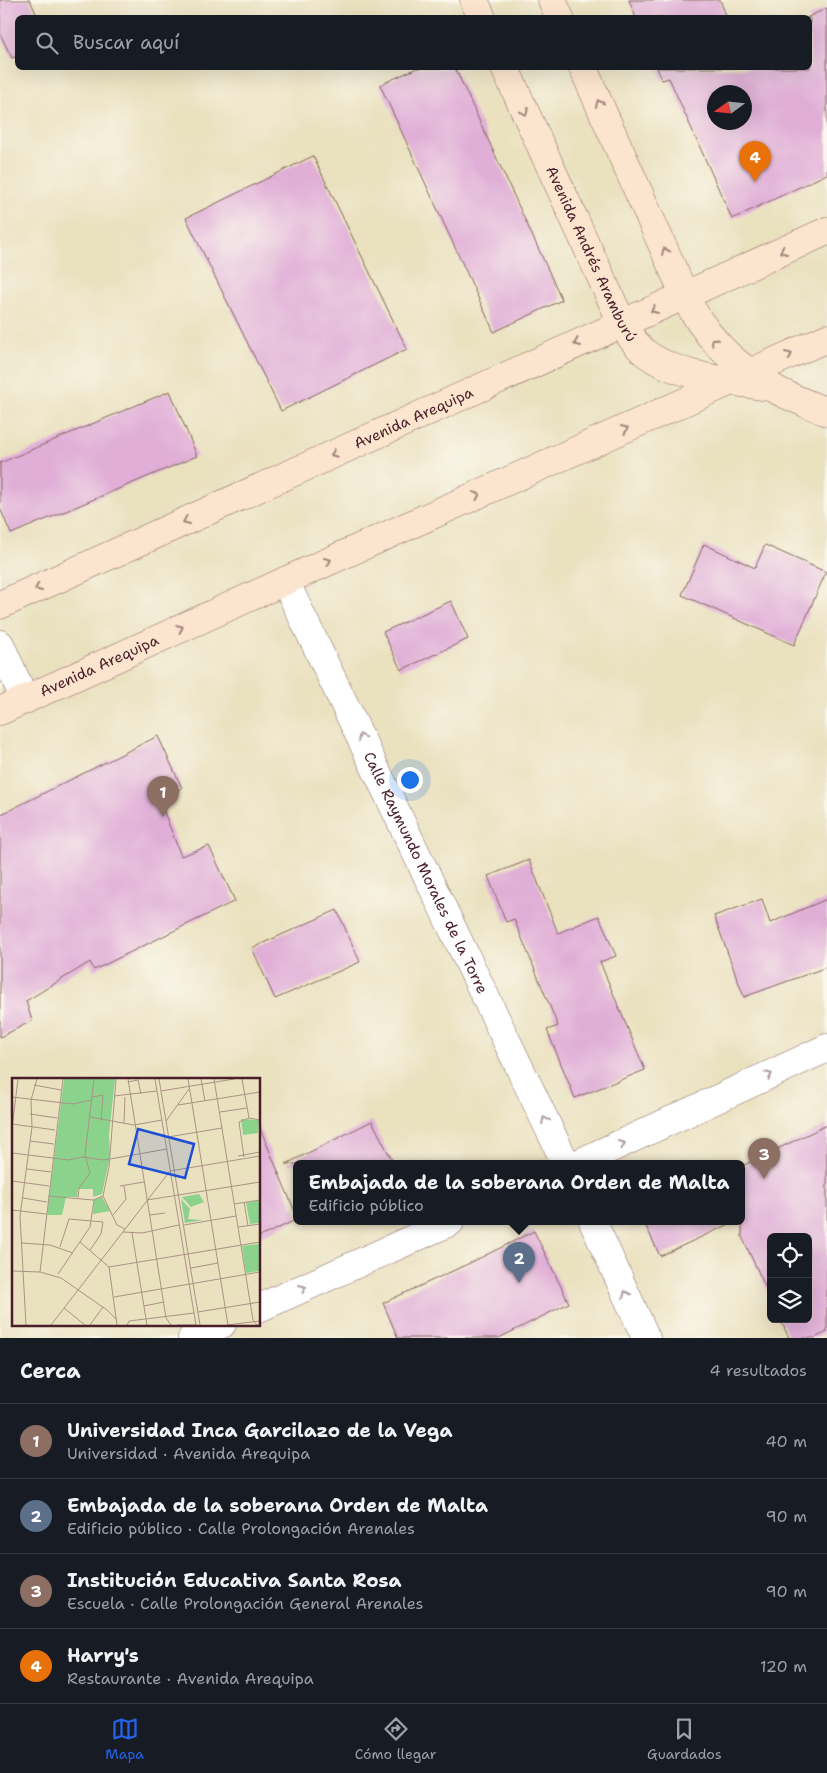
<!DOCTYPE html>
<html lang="es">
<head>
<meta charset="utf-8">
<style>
	:root { --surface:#171b24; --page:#242831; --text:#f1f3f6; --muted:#9ea1a6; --line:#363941; --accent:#2563eb }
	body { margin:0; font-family:"Shantell Sans",sans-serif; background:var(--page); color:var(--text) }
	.controls { position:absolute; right:15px; bottom:15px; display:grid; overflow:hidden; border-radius:8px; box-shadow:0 5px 20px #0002 }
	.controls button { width:45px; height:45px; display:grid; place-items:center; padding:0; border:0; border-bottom:1px solid var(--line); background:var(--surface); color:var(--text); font:25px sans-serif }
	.compass { position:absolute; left:707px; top:85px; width:45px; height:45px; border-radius:50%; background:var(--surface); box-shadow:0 5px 20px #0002; rotate:255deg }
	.you { position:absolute; left:409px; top:779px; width:18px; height:18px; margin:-12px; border:4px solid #fff; border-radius:50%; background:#1a73e8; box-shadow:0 0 0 8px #1a73e833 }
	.badge { display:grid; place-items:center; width:32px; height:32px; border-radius:50%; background:var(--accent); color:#fff; font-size:16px; font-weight:700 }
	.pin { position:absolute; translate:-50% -41px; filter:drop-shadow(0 1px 2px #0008) }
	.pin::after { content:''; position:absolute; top:26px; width:18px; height:15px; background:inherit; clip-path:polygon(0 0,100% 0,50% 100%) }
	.popup { position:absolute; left:293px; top:1160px; width:452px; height:65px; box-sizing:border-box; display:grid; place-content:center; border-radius:8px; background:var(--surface); filter:drop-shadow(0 1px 4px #0005); font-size:16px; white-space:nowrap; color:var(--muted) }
	.popup b { font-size:19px; color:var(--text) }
	.popup::after { content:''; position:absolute; left:50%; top:100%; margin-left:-10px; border:10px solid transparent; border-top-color:var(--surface) }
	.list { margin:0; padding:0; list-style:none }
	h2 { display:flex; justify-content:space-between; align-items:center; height:65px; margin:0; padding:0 20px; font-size:21px }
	h2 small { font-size:16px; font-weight:400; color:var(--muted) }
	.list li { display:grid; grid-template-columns:32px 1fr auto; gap:15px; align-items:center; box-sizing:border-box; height:75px; padding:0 20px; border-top:1px solid var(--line) }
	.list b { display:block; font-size:19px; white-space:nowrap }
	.list p { margin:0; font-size:16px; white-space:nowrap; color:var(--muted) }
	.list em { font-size:16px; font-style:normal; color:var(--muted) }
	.icon { flex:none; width:28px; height:28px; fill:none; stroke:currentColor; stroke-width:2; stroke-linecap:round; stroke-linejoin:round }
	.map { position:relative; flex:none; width:827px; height:1338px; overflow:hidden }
	.search { position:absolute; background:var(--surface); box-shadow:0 5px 20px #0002; left:15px; right:15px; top:15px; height:55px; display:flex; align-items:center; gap:12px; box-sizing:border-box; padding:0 18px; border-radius:8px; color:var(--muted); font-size:19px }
	.sheet { height:365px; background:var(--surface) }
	nav { display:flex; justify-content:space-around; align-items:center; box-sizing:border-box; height:70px; border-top:1px solid var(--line); background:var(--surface); font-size:14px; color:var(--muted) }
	nav a { display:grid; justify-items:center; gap:2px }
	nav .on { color:var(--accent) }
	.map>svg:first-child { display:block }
	.building { fill:#e0aed7; fill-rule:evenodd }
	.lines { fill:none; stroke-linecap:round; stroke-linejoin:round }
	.minor-casing { stroke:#82635f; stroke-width:29 }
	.secondary-casing { stroke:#82635f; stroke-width:29 }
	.minor { stroke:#fff; stroke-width:28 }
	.secondary { stroke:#fce5cf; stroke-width:28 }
	.oneway { stroke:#a3827d }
	.oneway2 { stroke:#ae9aa0 }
	.labels { text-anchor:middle; stroke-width:4; stroke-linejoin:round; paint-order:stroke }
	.street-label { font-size:15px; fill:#4a1f2b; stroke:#fbf7ec }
	.inset-road { fill:none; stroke:#aa9384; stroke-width:1 }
	.view { fill:#1d4ed8; fill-opacity:0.15; stroke:#1d4ed8; stroke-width:2.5 }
	.inset-edge { fill:none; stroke:#4a1f2b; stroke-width:2.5 }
</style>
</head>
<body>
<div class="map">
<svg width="827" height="1338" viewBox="0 0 827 1338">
	<rect width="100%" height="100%" fill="#fbf7ec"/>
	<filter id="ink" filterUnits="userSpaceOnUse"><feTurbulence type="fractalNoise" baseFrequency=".02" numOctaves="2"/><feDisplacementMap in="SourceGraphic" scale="10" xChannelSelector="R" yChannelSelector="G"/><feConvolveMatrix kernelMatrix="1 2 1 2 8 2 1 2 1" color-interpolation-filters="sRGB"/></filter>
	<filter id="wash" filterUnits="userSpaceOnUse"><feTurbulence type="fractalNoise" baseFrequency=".0096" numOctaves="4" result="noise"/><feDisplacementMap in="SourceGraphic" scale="20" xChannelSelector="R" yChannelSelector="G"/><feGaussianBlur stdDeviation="1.12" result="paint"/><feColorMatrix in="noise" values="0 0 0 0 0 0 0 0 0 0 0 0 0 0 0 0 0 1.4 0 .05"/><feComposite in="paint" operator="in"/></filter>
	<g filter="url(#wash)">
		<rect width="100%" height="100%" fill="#eae1bf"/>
		<g id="blocks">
			<path class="building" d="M0,0H30L38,18H18V56L12,58L0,34Z
				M629,0H720L727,18H636Z
				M827,8V174L732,219L669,78L662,80L657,68H810V18H806ZM714,92H744V122H714Z
				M417,68H455L562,300L494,332L380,85Z
				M313,156L407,349L281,411L186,218Z
				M170,391L197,456L11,534L0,508V463Z
				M704,544L755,568L765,545L826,572L794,645L682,595Z
				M451,601L468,639L401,670L383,632Z
				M158,736L182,788L159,799L181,856L209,846L235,901L94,970L90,962L26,1001L32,1021L0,1037V815Z
				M529,860L558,933L599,916L616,956L600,962L645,1070L575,1098L547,1030L558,1026L514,919L506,922L488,876Z
				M762,899L770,923L827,899V967L744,997L714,916Z
				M337,910L360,962L275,999L252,948Z
				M372,1121L394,1164H286Z
				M827,1125V1332L815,1338H789L780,1319H808V1237H771V1299L742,1237V1166Z
				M259,1126L296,1214V1220L259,1237Z
				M644,1222H734L660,1256Z
				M534,1231L569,1303L499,1338H398L383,1303L470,1263Z"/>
		</g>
	</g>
	<g filter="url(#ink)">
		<use href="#blocks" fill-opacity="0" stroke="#82635f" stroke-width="1"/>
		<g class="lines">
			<defs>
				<g id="minor">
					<path id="s1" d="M285,581L566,1164"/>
					<path d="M0,644L25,700"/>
					<path d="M577,1164L827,1048"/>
					<path d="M593,1222L646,1338"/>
					<path d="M259,1308L450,1222"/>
					<path d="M192,1338L222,1324"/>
				</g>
				<g id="secondary">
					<path d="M474,0L482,18"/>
					<path d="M552,0L560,18"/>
					<path id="s2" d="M505,68L622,323C627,332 633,341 640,348C667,376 734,382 771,387"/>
					<path d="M583,68L685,296C703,334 734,365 771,387C788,397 809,404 827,412"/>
					<path id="s3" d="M0,605L827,231"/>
					<path id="s4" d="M0,711L285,581L827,338"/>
				</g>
			</defs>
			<use href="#minor" class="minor-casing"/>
			<use href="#secondary" class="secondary-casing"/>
			<use href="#minor" class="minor"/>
			<use href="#secondary" class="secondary"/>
		</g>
		<defs><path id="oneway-chevron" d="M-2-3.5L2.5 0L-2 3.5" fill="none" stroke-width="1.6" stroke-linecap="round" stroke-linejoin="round" transform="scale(1.25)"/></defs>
		<g class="oneway">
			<use href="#oneway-chevron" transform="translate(599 103) rotate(-114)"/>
			<use href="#oneway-chevron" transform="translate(525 112) rotate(65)"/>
			<use href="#oneway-chevron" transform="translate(665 251) rotate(-114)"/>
			<use href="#oneway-chevron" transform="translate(783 251) rotate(155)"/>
			<use href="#oneway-chevron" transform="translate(654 310) rotate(157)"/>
			<use href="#oneway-chevron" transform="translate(714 341) rotate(-131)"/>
			<use href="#oneway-chevron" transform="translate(577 343) rotate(156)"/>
			<use href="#oneway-chevron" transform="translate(789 355) rotate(-25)"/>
			<use href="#oneway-chevron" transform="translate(625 429) rotate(-24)"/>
			<use href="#oneway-chevron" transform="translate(334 454) rotate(156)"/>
			<use href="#oneway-chevron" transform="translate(477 495) rotate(-24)"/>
			<use href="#oneway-chevron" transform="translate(186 521) rotate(156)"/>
			<use href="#oneway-chevron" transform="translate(328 561) rotate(-24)"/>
			<use href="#oneway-chevron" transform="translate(38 588) rotate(156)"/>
			<use href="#oneway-chevron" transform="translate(180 628) rotate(-25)"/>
		</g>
		<g class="oneway2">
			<use href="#oneway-chevron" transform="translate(361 737) rotate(-116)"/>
			<use href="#oneway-chevron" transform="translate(769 1075) rotate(-25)"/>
			<use href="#oneway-chevron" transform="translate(545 1120) rotate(-116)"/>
			<use href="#oneway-chevron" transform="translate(622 1144) rotate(-25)"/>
			<use href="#oneway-chevron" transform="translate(303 1288) rotate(-24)"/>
			<use href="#oneway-chevron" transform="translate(626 1294) rotate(-115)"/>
		</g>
	</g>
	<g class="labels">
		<g class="street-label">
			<text dy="5" stroke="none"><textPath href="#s2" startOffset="205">Avenida Andrés Aramburú</textPath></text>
			<text dy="5" stroke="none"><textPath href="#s3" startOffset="454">Avenida Arequipa</textPath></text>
			<text dy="5" stroke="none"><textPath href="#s4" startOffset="109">Avenida Arequipa</textPath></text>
			<text dy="5" stroke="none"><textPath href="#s1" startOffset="324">Calle Raymundo Morales de la Torre</textPath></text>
		</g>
	</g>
	<g transform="translate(12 1078)">
		<rect width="248" height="248" fill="#eae1bf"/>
		<path d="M52,1H103L97,57L98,78L90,116L81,119V111H66L65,119H54L50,137H35ZM229,41L247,42L246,55L231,57ZM187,116L192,124L179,129L170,119ZM90,119L98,133L81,136L82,122ZM169,121L178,131L176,141L191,142L173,145ZM247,122V145L238,146L234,125ZM247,166V193L234,195L230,168Z" fill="#8bd28d"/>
		<path class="inset-road" d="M116,1L154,240L159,247M143,1L184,247M147,1L188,247M176,1L216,247M189,1L193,23M202,1L241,242L245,247M230,1L237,40M116,4L126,2L129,16M22,7L49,12M149,13L222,1M102,18L145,13M0,19L61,26L79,22M80,19L91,17L89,43M166,27L248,14M208,34L235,30M18,36L45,40M78,39L122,47L150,42M154,43L177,11M112,45L113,19M0,46L43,52M0,50L6,1M156,59L210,50M18,63L42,66M0,75L57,82L70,79L92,82L155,71M226,78L248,74M232,79L227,44L237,40L248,42M15,91L39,94M0,103L37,108M108,108L132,104M36,118L81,122L91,118M91,118L97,89L104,1M91,118L105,147L113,151M11,120L35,124M66,120L67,110L78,95L73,77L82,1M135,122L248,104M232,124L236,148M222,126L248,122M0,132L34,136M101,137L114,121L112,108M138,137L153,135M172,147L224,138M226,149L248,146M111,154L130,155L167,147M120,155L135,247M68,164L97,189M9,165L38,167L61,175M48,169L57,141L91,144L89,156L78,172M97,189L248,164M97,189L105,247M179,190L206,185M0,193L28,194L49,200L95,232L105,242M28,194L51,1M46,196L78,149L82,122M102,219L248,194M132,228L152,224M52,230L73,247M186,234L248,224M14,247L8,138L20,49L19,22L25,1M39,247L158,93L248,78M78,247L91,229M115,247L117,243L182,235M165,247H184M215,247L248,243"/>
		<path class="view" d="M126,51L182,66L173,100L117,86Z"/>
		<rect width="248" height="248" class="inset-edge"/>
	</g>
</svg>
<div class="controls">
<button><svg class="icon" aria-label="locate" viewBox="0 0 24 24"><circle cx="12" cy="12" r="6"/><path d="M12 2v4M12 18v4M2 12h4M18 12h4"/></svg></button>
<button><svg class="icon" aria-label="layers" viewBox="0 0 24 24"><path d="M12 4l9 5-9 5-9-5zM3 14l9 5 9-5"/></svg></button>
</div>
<svg class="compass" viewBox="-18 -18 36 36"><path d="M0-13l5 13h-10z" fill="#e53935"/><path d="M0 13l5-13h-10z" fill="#9ea1a6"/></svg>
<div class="you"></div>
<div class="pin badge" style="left:163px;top:817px;background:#8d6e63">1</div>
<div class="pin badge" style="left:519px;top:1283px;background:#5c6f8a">2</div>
<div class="popup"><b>Embajada de la soberana Orden de Malta</b>Edificio público</div>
<div class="pin badge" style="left:764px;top:1179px;background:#8d6e63">3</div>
<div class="pin badge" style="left:755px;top:182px;background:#e8710a">4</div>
<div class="search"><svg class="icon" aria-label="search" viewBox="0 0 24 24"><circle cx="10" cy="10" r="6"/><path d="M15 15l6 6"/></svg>Buscar aquí</div>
</div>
<section class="sheet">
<h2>Cerca<small>4 resultados</small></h2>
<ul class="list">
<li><span class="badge" style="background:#8d6e63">1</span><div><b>Universidad Inca Garcilazo de la Vega</b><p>Universidad · Avenida Arequipa</p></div><em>40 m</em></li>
<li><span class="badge" style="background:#5c6f8a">2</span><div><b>Embajada de la soberana Orden de Malta</b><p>Edificio público · Calle Prolongación Arenales</p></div><em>90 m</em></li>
<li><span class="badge" style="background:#8d6e63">3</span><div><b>Institución Educativa Santa Rosa</b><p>Escuela · Calle Prolongación General Arenales</p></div><em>90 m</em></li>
<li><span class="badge" style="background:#e8710a">4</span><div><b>Harry's</b><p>Restaurante · Avenida Arequipa</p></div><em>120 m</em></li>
</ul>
</section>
<nav>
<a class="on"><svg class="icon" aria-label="map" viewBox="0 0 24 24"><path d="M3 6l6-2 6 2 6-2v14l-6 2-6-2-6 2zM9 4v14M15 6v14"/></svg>Mapa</a>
<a><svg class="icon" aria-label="directions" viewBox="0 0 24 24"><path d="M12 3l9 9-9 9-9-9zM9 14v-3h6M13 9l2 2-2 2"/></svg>Cómo llegar</a>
<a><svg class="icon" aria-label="saved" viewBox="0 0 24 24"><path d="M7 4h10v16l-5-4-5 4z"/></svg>Guardados</a>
</nav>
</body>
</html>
